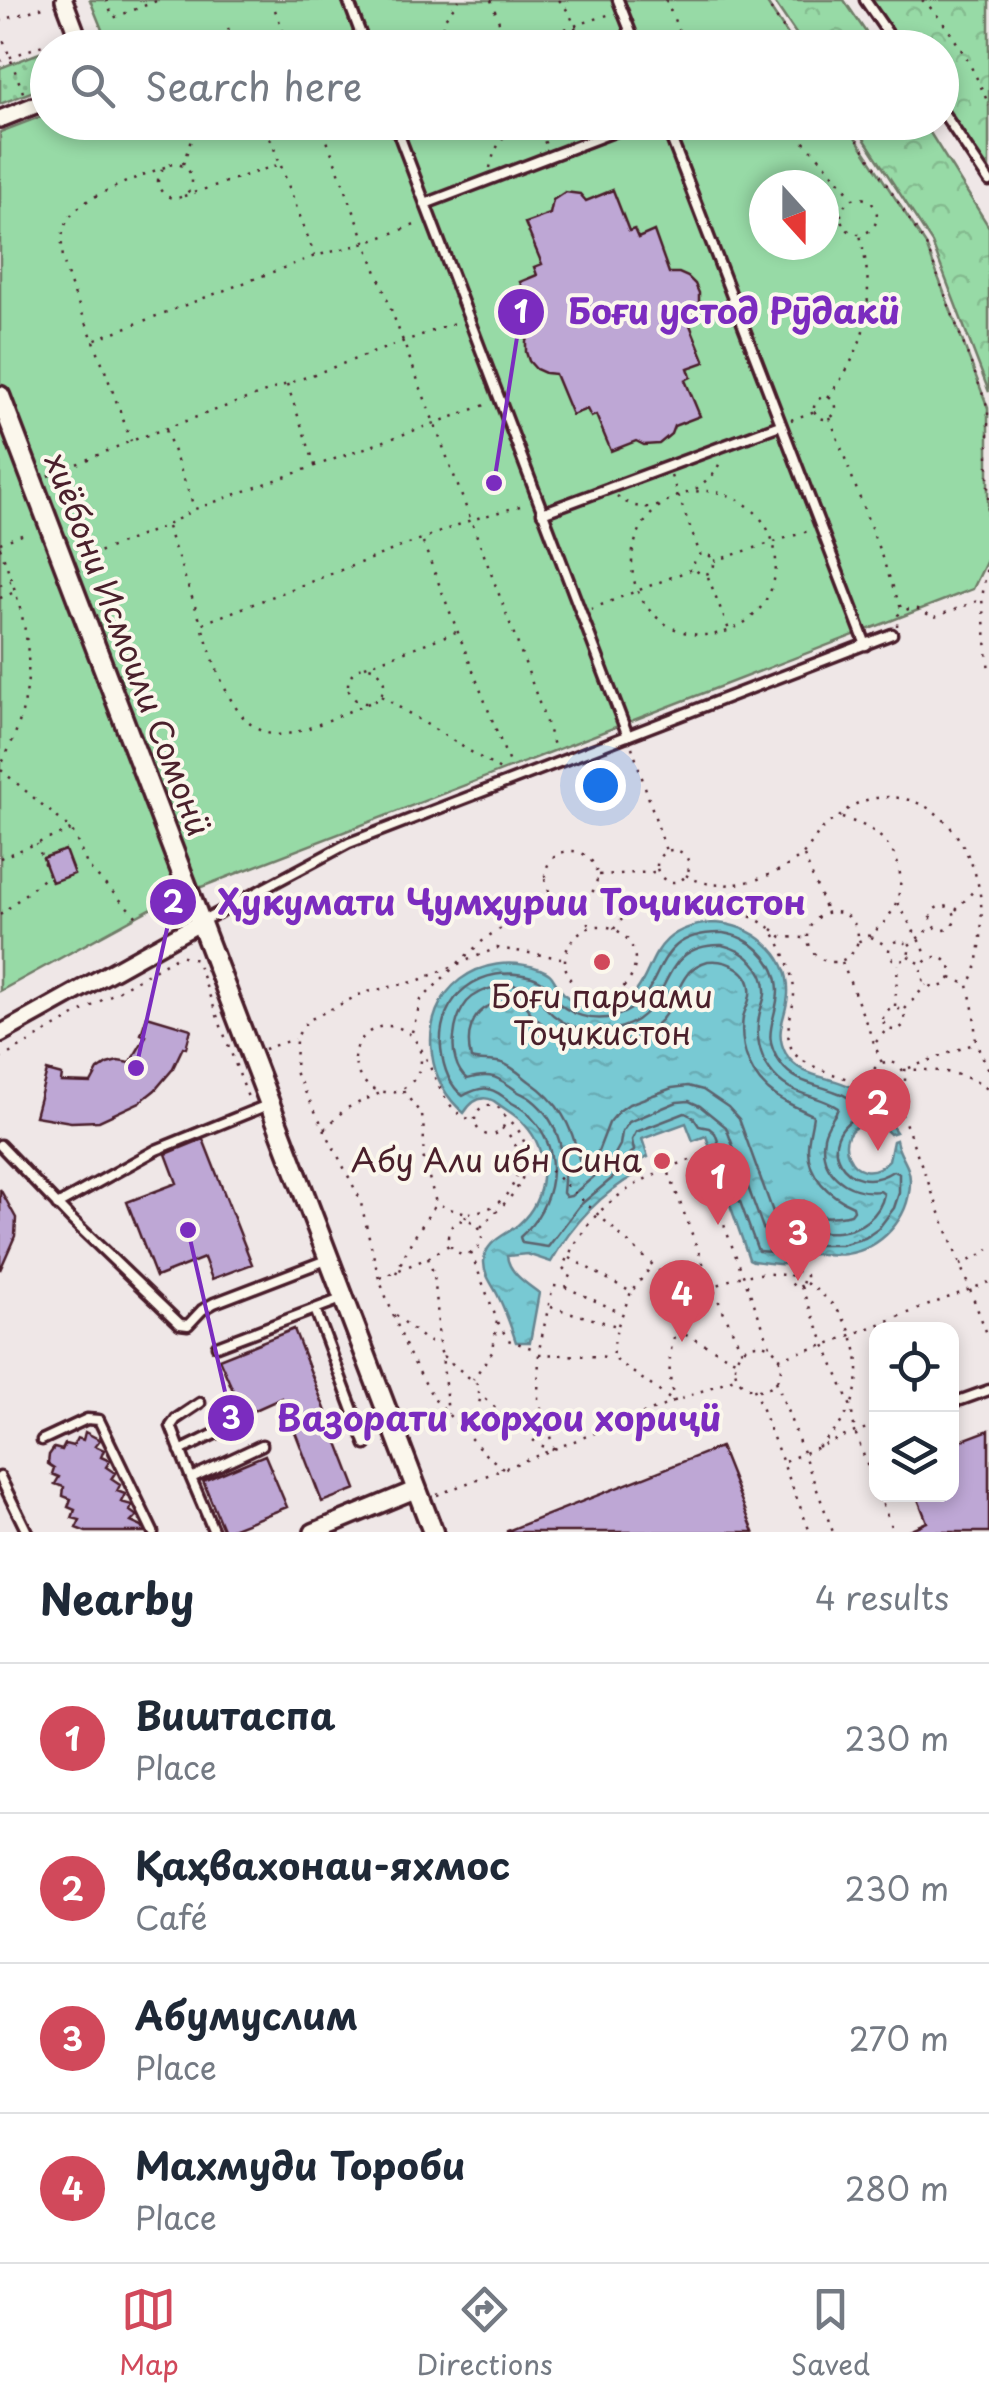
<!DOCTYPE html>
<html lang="en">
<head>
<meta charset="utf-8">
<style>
	:root { --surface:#fff; --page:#f2f2f3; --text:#1f2937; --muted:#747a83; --line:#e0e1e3; --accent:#d1495b }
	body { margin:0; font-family:"Playpen Sans",sans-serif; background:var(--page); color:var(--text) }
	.controls { position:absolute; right:30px; bottom:30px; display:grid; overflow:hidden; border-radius:20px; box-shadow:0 5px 15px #0003 }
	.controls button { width:90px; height:90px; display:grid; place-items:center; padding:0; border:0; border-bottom:2px solid var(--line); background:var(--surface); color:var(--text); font:50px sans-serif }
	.compass { position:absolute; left:749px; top:170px; width:90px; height:90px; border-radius:50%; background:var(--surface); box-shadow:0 5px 15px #0003; rotate:159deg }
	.you { position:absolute; left:600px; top:785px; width:35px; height:35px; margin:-25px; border:8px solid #fff; border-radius:50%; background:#1a73e8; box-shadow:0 0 0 15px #1a73e833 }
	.badge { display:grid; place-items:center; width:65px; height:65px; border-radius:50%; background:var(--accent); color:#fff; font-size:32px; font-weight:700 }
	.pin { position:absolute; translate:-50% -82px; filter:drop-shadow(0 2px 5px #0008) }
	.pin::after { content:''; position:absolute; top:52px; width:35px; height:30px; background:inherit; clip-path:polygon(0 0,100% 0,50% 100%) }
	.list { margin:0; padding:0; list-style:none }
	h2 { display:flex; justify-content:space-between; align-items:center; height:130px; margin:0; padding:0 40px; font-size:42px }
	h2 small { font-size:32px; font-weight:400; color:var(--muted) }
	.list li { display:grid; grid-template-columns:65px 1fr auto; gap:30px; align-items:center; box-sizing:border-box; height:150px; padding:0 40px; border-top:2px solid var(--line) }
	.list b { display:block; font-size:38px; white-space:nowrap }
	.list p { margin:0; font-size:32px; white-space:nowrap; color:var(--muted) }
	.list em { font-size:32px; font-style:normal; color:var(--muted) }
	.icon { flex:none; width:55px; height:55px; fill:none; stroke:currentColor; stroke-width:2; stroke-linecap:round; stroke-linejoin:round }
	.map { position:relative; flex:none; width:989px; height:1532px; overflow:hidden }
	.search { position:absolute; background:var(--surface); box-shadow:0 5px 15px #0003; left:30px; right:30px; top:30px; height:110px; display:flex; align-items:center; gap:25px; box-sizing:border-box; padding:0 35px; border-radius:55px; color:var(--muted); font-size:38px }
	.sheet { height:730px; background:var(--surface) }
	nav { display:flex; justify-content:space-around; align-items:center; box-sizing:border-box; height:140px; border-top:2px solid var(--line); background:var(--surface); font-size:28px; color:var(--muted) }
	nav a { display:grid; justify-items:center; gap:5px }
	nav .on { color:var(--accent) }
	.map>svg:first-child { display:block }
	.grass { fill:url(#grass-dots); stroke:#707c68; stroke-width:2.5 }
	.forest { fill:url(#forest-crowns); stroke:#707c68; stroke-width:2.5 }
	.park { fill:#97daa6; stroke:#707c68; stroke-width:2.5; fill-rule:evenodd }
	.water { fill:url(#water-ripples); stroke:#668590; stroke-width:2.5 }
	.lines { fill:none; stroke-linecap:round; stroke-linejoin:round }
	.shore { stroke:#5c636e; stroke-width:2.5 }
	.building { fill:#bea7d5; stroke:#4a1f2b; stroke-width:2.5 }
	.service-casing { stroke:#4a1f2b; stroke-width:15 }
	.minor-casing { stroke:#4a1f2b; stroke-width:22 }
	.tertiary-casing { stroke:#4a1f2b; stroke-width:25 }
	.path { stroke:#4a1f2b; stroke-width:2.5; stroke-dasharray:2.5 8; stroke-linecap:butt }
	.service { stroke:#fbf7ec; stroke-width:8 }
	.minor { stroke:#fbf7ec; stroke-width:15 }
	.tertiary { stroke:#fbf7ec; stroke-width:18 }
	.poi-dot { fill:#d1495b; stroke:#fbf7ec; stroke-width:4 }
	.labels { text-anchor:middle; stroke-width:8; stroke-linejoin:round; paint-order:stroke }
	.street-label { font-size:32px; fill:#4a1f2b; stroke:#fbf7ec }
	.poi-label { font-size:32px; fill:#4a1f2b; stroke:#fbf7ec }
	.leader { fill:none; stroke:#7b2cbf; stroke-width:4 }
	.callout-dot { fill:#7b2cbf; stroke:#fbf7ec; stroke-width:4 }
	.mark-label { font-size:30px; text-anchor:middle; font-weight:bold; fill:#fff }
	.callout-label { font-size:35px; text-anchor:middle; font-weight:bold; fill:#7b2cbf; stroke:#fbf7ec; stroke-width:8; stroke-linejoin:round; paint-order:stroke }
</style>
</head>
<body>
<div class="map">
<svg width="989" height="1532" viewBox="0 0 989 1532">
	<defs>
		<pattern id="grass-dots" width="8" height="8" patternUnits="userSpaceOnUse" patternTransform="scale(2.5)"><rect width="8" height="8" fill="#97daa6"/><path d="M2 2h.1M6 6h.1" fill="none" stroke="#84bb8f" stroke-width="1.8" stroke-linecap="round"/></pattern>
		<pattern id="forest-crowns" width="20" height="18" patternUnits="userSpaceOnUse" patternTransform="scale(2.5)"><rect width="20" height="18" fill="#97daa6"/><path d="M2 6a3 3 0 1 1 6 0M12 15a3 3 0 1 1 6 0" fill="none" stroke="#84bb8f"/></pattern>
		<pattern id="water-ripples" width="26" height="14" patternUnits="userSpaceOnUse" patternTransform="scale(2.5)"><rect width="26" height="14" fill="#78c9d3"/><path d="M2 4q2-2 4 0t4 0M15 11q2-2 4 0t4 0" fill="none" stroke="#69acb5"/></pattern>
	</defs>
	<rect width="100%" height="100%" fill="#efe7e7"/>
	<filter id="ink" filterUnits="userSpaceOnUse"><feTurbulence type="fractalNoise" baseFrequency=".01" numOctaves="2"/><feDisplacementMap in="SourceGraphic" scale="20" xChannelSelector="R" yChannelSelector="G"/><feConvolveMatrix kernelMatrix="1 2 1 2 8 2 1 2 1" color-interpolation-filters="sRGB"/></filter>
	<g filter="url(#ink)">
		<path class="grass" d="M47,50V86L0,104V68Z"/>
		<path class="forest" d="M773,0H844L876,47H805Z
			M870,0H989V174L942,104V48L903,47Z
			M854,123H924L989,227V392L932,243Z"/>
		<path class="park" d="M90,0H765L796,47H109Z
			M47,114L48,122L846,123L926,245L988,408V558L973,589L165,901L0,991V132ZM764,185H824V245H764Z"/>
		<path class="water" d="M713,923C751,924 790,952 788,994C787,1017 773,1030 786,1054C801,1079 830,1075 853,1088C871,1099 884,1114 896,1132L890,1134C884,1127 879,1124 869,1124C824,1125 853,1197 889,1160L893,1141L896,1140C899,1157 911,1165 910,1183C909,1219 881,1249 846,1254C833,1256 820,1252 807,1255C799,1256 792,1262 785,1264C776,1265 763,1262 753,1261L749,1259L747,1253L706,1136L693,1141L686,1123L642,1139L648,1157L633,1163L637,1174C600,1194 572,1225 551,1262L527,1254L507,1256C509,1273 526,1283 539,1293L530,1342H516C511,1327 506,1312 499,1298C494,1286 484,1276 484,1262C485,1240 506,1236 519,1224C547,1199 551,1153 525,1125C517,1115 504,1109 494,1101C481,1094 471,1102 464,1113C446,1098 435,1077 432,1054C423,990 480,948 540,969C555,975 551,978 560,989C572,1006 596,1013 615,1006C662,990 635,929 713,923Z"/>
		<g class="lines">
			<path class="shore" d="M723,933C751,937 777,960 778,990C778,1019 759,1034 781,1064C795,1083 816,1084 836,1092C846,1095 854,1101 862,1108V1114C808,1138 847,1201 893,1171L899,1173V1193L894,1208L878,1229L865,1238L841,1245H803L784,1253L758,1251L715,1133L709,1128L699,1126L693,1117L685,1113L636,1132L632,1140L634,1151L625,1158L622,1170L579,1206L548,1247L522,1243L520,1237C555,1206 565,1153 531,1117C526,1110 519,1107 512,1103C492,1088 486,1083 463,1096C449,1085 443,1066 441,1048C437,996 482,962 532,977C545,981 546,987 553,997C567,1015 594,1023 616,1016C672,999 642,931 723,933Z
				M722,945C745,950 767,969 765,994C764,1002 760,1009 759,1017C755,1035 760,1056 770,1070C789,1097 815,1093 838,1108C835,1117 826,1125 824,1137C818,1172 847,1195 880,1191L884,1194C880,1216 860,1230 838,1232C827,1233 816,1231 805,1232C789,1235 784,1242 767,1239L726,1127L700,1106L689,1101L677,1102L629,1122L622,1132L620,1145L610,1163L571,1196L566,1197L563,1193C567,1159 560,1121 531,1099C527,1096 522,1094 517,1091C498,1077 491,1072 467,1079C456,1070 452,1052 454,1037C455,1025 459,1012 467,1002C481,987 513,980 532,990C538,993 541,1002 546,1008C564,1029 596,1036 623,1027C677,1008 654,944 722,945Z
				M708,961C728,959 753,971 750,995C749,1003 745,1010 743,1017C741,1032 743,1049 749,1063C762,1093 786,1103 813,1115C812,1126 808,1137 808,1149C808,1176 829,1196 853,1206L854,1210L851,1214C837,1218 824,1216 810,1217C798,1218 788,1222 777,1223L739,1119L728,1107L703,1090L688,1086L672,1088L629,1104L619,1111L609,1123L597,1154L583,1163L579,1159C572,1124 558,1101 529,1081C520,1074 513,1067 502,1063C491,1060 480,1062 471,1059C462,1020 484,994 524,1004C555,1049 620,1063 661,1020C680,998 678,969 708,961Z"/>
		</g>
		<path class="building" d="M613,190L629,231L634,229L638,238L654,231L669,273H679L688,277L695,284L699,293V304L695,313L688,320L705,362L688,368L691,377L685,380L700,416L674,426L671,434L659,444L644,445L636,441L611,451L596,415L591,417L587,409L572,415L555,374L545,373L536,369L529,361L526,352V341L537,324L520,282L537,275L534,267L542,264L525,223L550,214L553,200L565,192L580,194L586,201Z
			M65,850L74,874L52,882L43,858Z
			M147,1016L191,1029L186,1048L183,1047L172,1070L155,1090L140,1102L99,1121L71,1122L35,1116L47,1071L62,1075L61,1082L91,1083L98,1070L107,1064L118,1061L130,1063L146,1036L141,1034Z
			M203,1139L252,1264L212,1279L204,1258L156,1277L127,1202L177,1183L166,1154Z
			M0,1189L16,1218L15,1236L0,1270Z
			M294,1329L356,1489L322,1502L282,1398L244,1415L219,1359Z
			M989,1430V1532H904L927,1522L916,1494H952V1444Z
			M85,1432L100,1440L95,1446L104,1450L101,1457L110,1461L106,1467L115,1473L111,1479L120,1485L117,1491L125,1494L121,1502L132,1505L130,1511L137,1516L131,1522L142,1527L145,1532H86L76,1528L80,1520L72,1518L75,1510L68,1507L71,1499L63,1496L64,1487L55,1484L59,1477L52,1474L54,1468L48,1464L49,1455L54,1448L62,1450L65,1444L73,1446L77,1438L83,1440Z
			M720,1447L754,1532H507V1531Z
			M265,1455L287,1507L224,1532L203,1481Z"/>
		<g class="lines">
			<defs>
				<path id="service" d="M348,0L366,48
					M618,0L637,48
					M865,0L898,48
					M942,111L989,181
					M394,122L628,736
					M665,122L866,645
					M425,204L640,122
					M542,513L780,425
					M201,922L349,843L892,634
					M0,1145L72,1220L180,1324L188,1325L202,1310L214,1303L329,1259
					M57,1205L156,1150L270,1104
					M315,1309L366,1445
					M217,1346L344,1298
					M961,1400L989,1390
					M42,1440L87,1419L99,1420L153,1532
					M180,1451L227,1428
					M0,1477L27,1532
					M191,1478L171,1426L176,1419L200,1403
					M214,1532L191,1478L262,1445"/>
				<path id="minor" d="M64,0L82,48
					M0,119L48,100
					M0,1034L201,922
					M313,1532L417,1489"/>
				<path id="tertiary" d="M0,396L433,1532"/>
			</defs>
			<use href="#service" class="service-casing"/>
			<use href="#minor" class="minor-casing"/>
			<use href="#tertiary" class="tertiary-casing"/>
			<path class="path" d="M106,0L113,18L159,0
				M491,0L506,41
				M559,0C572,14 577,29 580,48
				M666,0L686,48
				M765,0L796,48
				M922,0C948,21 977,74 989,106
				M275,10L290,48
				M0,21L49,5
				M228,28L235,48
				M0,31L24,95
				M515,45L614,13
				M221,48L227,29
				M438,48L444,20L459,0
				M499,48L502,42C509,39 514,41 516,48
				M0,61L61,38
				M320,122L525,663L556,751
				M536,122L546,145
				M779,122C809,143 830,169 852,197
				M846,122L926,245L988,408V558L982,599L989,672
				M158 181a17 17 0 1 1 34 0a17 17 0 1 1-34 0Z
				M183,164L197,122
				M281,166L315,256
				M165,167C147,173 130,180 113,188C81,202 56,216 63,257C68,285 83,313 93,340L315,256L366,243L420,223
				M490,168C494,148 503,135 518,122
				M184,196L280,164L264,122
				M841 216a18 18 0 1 1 36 0a18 18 0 1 1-36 0Z
				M94,341L131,441
				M287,384L315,465
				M828,397C869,345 876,298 860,235
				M814 408a11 11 0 1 1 22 0a11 11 0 1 1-22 0Z
				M830,418L902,611
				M791,420L815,411
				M166,430L194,507
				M48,476L131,441L457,322
				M671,476L700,554
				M696,489L715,473L722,458
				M632 563a72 72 0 1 1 144 0a72 72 0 1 1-144 0Z
				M617,496C630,507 644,510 660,505
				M167,527L201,623
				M0,543L27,533
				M423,543L511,768
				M0,547C31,632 44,683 0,767
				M694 564a10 10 0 1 1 20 0a10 10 0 1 1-20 0Z
				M80,559L166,526L195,509L488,404
				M714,561L808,531
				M708,577L729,630
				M0,585L11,581
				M0,598L15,592
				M591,609L695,568
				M897,626L898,615C910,605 921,607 932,618L980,600
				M365,666L456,632
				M348 685a18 18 0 1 1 36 0a18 18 0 1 1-36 0Z
				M381,696L505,773
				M369,703C345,712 311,730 287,734C233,743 215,661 201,624L471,520L527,504
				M632,747L666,851
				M1,770L72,830L88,867L141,921
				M842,818C854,822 867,825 877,834C918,868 901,923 857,942
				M657 866a16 16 0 1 1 32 0a16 16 0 1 1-32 0Z
				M545 877a26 26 0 1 1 52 0a26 26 0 1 1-52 0Z
				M804,856L827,913
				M0,858L71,830
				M599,875L656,872
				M686,875C719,896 771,880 800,857C810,849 815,836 824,827C831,820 828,824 836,819C843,815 847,808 854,805C884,790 921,797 945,821C965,842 979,875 981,903C983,925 981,968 968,985L974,1013L976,1043L989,1070
				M581,902L589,926
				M898,903L928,957
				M931 918a12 12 0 1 1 24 0a12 12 0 1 1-24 0Z
				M165,908L171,925
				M956,910L977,887
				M808 937a25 25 0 1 1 50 0a25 25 0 1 1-50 0Z
				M0,915L48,875L37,844
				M565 961a35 35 0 1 1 70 0a35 35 0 1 1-70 0Z
				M614,929C623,912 650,905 668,902C699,896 729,905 757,920C759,921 769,926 770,928C780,939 795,978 794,993C794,1014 781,1032 794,1053C804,1067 855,1082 872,1085
				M772,929L782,937L806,938
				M871,937L889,947
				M889 951a10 10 0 1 1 20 0a10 10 0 1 1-20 0Z
				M909,945L933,926
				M908,956L921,964
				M921 972a15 15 0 1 1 30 0a15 15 0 1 1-30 0Z
				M842,962L882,1063
				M458,964L497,948L561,958
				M951,978L967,984
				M895,1006L898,964
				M883 1019a11 11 0 1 1 22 0a11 11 0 1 1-22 0Z
				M905,1009L926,985
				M355 1059a33 33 0 1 1 66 0a33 33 0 1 1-66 0Z
				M412,1032L421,1000L452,969
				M876,1042L887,1029
				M264,1049L294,1039
				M421,1049C435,1071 444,1117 475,1120
				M0,1059L180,955L196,960L249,1100
				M871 1079a17 17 0 1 1 34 0a17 17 0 1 1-34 0Z
				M909,1068L976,1043
				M904,1070C935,1069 964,1071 989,1090
				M403,1091L422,1115L424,1132L423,1156L436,1203L449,1209L468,1213L464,1220
				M894,1094L989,1339
				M475 1120a15 15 0 1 1 30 0a15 15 0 1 1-30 0Z
				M504,1115C515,1124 522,1133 526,1148L694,1303
				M325,1129L345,1109L380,1093
				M668,1168L698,1157L771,1348
				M469,1213C480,1211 492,1209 500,1201C523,1181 526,1148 502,1128
				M448 1237a17 17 0 1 1 34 0a17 17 0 1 1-34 0Z
				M481,1227C504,1202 528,1189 526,1152
				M471,1253L497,1320L493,1351L473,1379
				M428,1258L434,1275L437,1305L439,1347L442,1355L448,1414
				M570,1258L631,1292L651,1267
				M960,1265L977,1257L989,1249
				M796,1271L806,1275V1283L798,1281L801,1287H795L790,1282V1276Z
				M396,1273L411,1242L435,1205
				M380,1278L428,1258L449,1245
				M806,1283C849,1309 869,1355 852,1403
				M565,1287L622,1313
				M801,1287L851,1407L855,1432L876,1489
				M551,1307L617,1326L612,1357L674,1402
				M396,1315L424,1339L437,1346
				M498,1322L508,1340L537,1350
				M618,1325L631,1292
				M676,1330L735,1360
				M735 1367a23 23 0 1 1 46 0a23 23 0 1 1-46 0Z
				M539,1354L611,1357
				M443,1356L478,1385L477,1391L482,1396L539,1445L553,1449
				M779,1358L825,1345L989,1282
				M776,1381L833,1532
				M754,1389L810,1532
				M675,1402C651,1323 710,1261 790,1276
				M469,1432L481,1397
				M818,1447L837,1429L849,1410
				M554,1449L538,1399L539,1350L553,1286L565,1287L570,1275L562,1267C570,1253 578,1238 588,1225C608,1199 638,1182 667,1168L712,1287L742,1351
				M785,1461L855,1432L876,1425
				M503,1468L486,1455L434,1399L408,1352L379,1279L360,1199L295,1072L296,1038L307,1021L363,993L417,981L456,965L487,937L553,896
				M879,1494L893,1532
				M437,1495L737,1377"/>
			<use href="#service" class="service"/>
			<use href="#minor" class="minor"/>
			<use href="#tertiary" class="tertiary"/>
		</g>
	</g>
	<g class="poi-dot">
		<circle cx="602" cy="962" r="10"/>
		<circle cx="662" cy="1161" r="10"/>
	</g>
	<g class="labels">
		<g class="street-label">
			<text transform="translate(127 645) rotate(69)" y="11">хиёбони Исмоили Сомонӣ</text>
		</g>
		<g class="poi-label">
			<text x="602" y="1008">Боғи парчами<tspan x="602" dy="37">Тоҷикистон</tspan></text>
			<text x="642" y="1172" text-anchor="end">Абу Али ибн Сина</text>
		</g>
	</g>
	<path class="leader" d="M494 483L521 312M136 1068L173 902M188 1230L231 1418"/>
	<g class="callout-dot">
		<circle cx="494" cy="483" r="10"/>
		<circle cx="136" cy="1068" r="10"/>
		<circle cx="188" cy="1230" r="10"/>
		<circle cx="521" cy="312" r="25"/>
		<circle cx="173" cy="902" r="25"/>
		<circle cx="231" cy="1418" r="25"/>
	</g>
	<g class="mark-label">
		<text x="521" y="323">1</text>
		<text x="173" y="913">2</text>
		<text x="231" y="1429">3</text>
	</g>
	<g class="callout-label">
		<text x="734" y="324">Боғи устод Рӯдакӣ</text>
		<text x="512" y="915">Ҳукумати Ҷумҳурии Тоҷикистон</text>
		<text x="499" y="1431">Вазорати корҳои хориҷӣ</text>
	</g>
</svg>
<div class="controls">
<button><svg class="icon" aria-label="locate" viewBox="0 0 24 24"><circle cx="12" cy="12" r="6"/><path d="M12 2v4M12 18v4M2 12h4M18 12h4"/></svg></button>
<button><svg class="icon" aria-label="layers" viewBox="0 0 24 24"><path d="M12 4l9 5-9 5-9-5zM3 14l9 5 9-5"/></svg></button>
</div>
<svg class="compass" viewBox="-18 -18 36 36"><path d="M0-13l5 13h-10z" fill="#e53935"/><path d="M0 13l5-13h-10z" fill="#747a83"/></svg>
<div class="you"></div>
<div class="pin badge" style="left:718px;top:1225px">1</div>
<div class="pin badge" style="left:878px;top:1151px">2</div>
<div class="pin badge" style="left:798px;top:1281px">3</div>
<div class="pin badge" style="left:682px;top:1342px">4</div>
<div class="search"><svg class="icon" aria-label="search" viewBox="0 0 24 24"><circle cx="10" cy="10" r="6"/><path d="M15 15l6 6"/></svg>Search here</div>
</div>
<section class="sheet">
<h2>Nearby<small>4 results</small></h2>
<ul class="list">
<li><span class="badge">1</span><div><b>Виштаспа</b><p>Place</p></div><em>230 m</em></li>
<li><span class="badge">2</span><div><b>Қаҳвахонаи-яхмос</b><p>Café</p></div><em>230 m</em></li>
<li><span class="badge">3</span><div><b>Абумуслим</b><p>Place</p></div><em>270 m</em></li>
<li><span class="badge">4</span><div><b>Махмуди Тороби</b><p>Place</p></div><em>280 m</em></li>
</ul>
</section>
<nav>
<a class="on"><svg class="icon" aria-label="map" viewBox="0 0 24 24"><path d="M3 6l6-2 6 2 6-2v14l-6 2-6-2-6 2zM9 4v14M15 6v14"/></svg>Map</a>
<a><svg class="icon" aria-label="directions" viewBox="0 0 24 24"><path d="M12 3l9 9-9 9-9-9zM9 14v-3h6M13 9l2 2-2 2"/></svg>Directions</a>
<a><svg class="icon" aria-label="saved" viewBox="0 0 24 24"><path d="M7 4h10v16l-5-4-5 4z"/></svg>Saved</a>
</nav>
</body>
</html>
